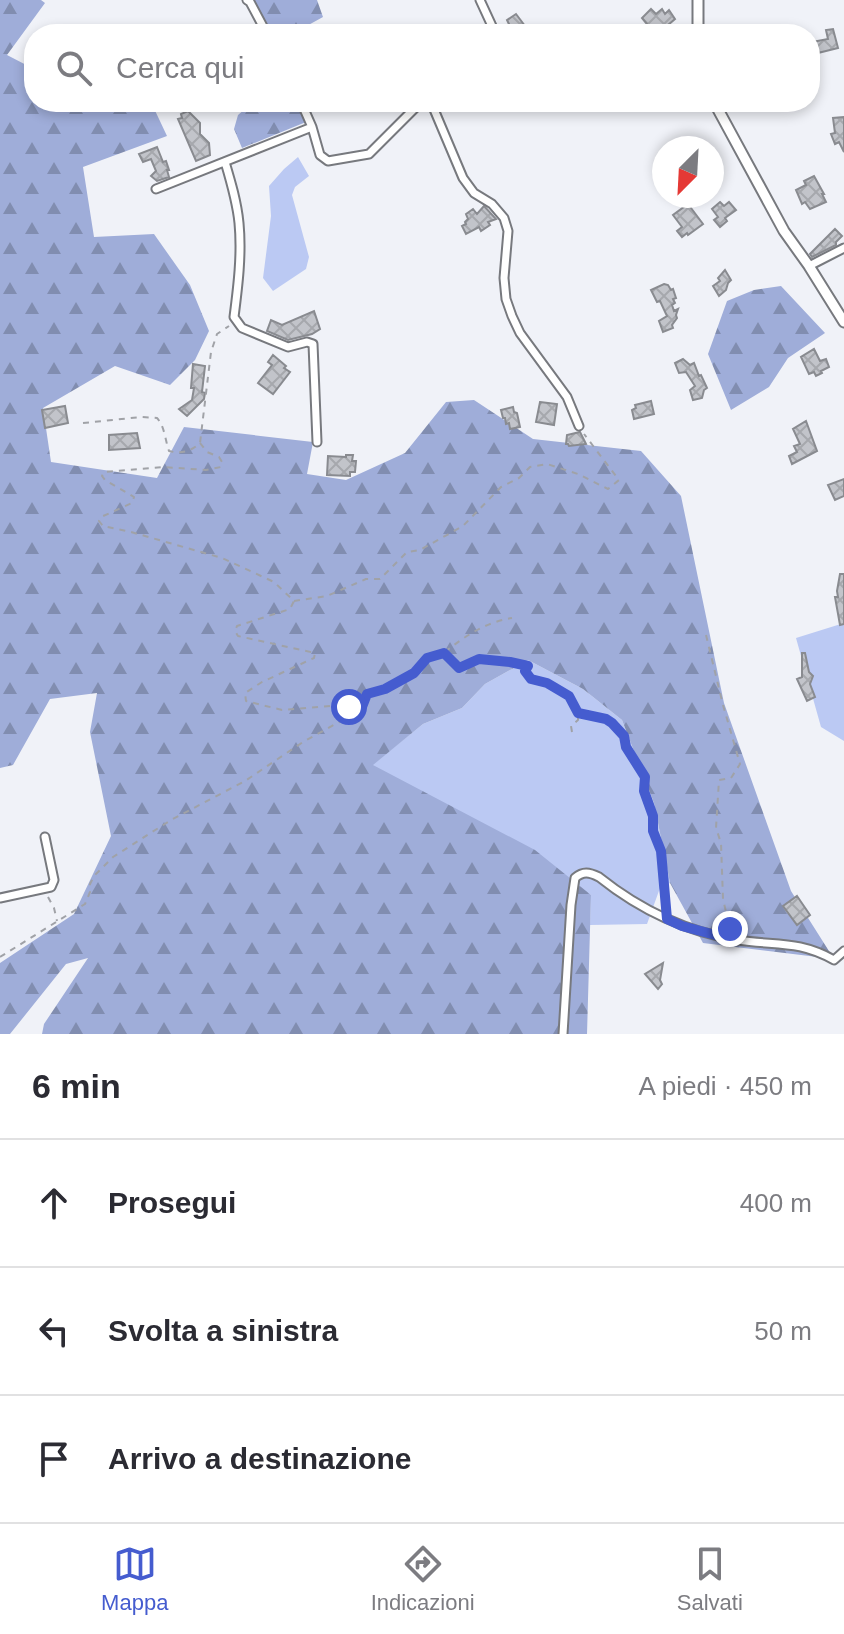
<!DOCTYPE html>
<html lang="it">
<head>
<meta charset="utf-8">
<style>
	:root { --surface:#fff; --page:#f2f2f3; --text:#2b2b33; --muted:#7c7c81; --line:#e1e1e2; --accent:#455ccf }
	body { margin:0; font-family:Helvetica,sans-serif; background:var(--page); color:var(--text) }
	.compass { position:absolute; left:652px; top:136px; width:72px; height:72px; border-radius:50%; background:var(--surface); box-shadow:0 4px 12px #0003; rotate:204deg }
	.stop { position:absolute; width:24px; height:24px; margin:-18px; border:6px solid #455ccf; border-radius:50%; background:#fff }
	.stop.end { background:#455ccf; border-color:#fff; box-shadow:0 2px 8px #0008 }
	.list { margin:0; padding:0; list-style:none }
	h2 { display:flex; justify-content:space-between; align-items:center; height:104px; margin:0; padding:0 32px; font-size:34px }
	h2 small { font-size:26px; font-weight:400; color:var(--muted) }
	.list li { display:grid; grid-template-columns:52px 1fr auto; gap:24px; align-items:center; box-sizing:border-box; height:128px; padding:0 32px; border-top:2px solid var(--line) }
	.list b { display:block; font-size:30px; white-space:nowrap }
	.list em { font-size:26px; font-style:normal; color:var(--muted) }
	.icon { flex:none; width:44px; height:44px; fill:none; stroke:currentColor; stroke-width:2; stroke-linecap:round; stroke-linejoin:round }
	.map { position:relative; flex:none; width:844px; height:1034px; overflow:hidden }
	.search { position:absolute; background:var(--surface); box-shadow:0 4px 12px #0003; left:24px; right:24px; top:24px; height:88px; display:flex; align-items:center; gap:20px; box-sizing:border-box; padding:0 28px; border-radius:32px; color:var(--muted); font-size:30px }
	.sheet { height:488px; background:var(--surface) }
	nav { display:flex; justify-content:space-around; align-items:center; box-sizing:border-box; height:112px; border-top:2px solid var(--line); background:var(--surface); font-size:22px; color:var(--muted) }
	nav a { display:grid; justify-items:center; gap:4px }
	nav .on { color:var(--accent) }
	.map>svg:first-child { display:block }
	.green { fill:#bbc9f3 }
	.forest { fill:url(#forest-firs) }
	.building { fill:url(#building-cross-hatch); stroke:#898b90; stroke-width:2 }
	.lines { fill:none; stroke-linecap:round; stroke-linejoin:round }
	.minor-casing { stroke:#77797e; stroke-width:11 }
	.tertiary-casing { stroke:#77797e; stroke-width:13 }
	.path { stroke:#a0a2a7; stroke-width:2; stroke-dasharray:6 6; stroke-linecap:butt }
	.minor { stroke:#fff; stroke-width:7 }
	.tertiary { stroke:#fff; stroke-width:9 }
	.route { stroke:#455ccf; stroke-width:10 }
</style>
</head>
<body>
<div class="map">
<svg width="844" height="1034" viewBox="0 0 844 1034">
	<defs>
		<pattern id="forest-firs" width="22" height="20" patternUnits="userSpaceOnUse" patternTransform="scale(2)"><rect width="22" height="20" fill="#9fadd9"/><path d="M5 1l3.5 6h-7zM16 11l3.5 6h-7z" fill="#818db0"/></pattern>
		<pattern id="building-cross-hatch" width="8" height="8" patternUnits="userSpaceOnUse" patternTransform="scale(2)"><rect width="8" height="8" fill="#c2c4ca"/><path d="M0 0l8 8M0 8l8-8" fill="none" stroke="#a6a8ad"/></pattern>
	</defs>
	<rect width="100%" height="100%" fill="#f0f2f8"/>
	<path class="green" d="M298,157L309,176L295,187L292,195L309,257L306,269L273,291L263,278L271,216L269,186L284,169Z
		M844,623V741L821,727L796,638Z
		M528,660L583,689L622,720L654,803L670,883L660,888L647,924L590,925L591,895L372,765L423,724L462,708L485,684Z"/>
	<path class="forest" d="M0,0H41L45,3L7,55L34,69V102H151L167,136L83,167L94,237L154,234L190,285L209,331L195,360L170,385L115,366L43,408L51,462L157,478L184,427L313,442L307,474L346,480L405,453L446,402L474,400L533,439L641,451L681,496L724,703L791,891L834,959L703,943L670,883L654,803L622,720L583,689L528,660L485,684L462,708L423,724L373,765L535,850L591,895L587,1034H42L44,1024L88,958L66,964L10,1034H0V963L74,914L111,836L90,732L97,693L50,699L13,765L0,768Z
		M253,0H317L323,17L292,34H272Z
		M253,102H295L306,122L242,148L234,129L238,115Z
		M781,286L825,333L788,358L769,387L731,410L708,354L727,301L754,290Z"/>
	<path class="building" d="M651,9L656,14L662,9L665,14L669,10L675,19L668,25L672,31L668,34H655L642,18Z
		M516,14L531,34H519L515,29L509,34H494L509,24L507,20Z
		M833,29L838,48L814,54L812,42L828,39L826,30Z
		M188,111L200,123V134L209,143L210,155L196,161L178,119L182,118L181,114Z
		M844,117V152L839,142L835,144L831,134L835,133L833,118Z
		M157,147L163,162L166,161L169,170H167L169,177L157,181L151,176L156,171L151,159L143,162L139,154Z
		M814,176L824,194H822L826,202L810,209L805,202L802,204L796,190L806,185L804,181Z
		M720,202L724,206L729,202L736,210L725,218L727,221L720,227L714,220L718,217L712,209Z
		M688,204L703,224L688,235L687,233L682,237L677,231L682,227L673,215Z
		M484,206L496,219L488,222L490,225L481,231L479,227L466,234L462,226L466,224L465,222L468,219L466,214L473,209L477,214Z
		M835,229L842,236L836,242V245L812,257L810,254Z
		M725,270L731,280L728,283L726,290L719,296L713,286L720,281L718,278Z
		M664,284L668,285L671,290L673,289L676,298L673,299L675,303L672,305L674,311L678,309L676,315L677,318L672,325L673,328L663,332L659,321L667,316L660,301L657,302L651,290Z
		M314,311L320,329L312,334L288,340L267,331L271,320L282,325Z
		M814,349L820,361L826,359L829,367L821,371L822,373L816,376L814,372L809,374L801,357Z
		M273,355L286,366L284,368L290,372L273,394L258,383L272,365L268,362Z
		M683,359L690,365L694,363L699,376L701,375L707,388L704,390L702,398L693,400L690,390L695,386L686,372L679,373L675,363Z
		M193,364L205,366L202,392L205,393L204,399L187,416L179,409L192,400L194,388H191Z
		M651,401L654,414L634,419L632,410L636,408L635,405Z
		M540,402L557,404L554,425L536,422Z
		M65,406L68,423L45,428L42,410Z
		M513,407L514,412L517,413L520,427L510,429L509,423L506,424L505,418H503L501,410Z
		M806,421L817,451L792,464L789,456L797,452L794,446L800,444L793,429Z
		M580,432L586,444L569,446L568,444H566L567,435Z
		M137,433L140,448L109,450V435Z
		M346,455H353L352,461H356L355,472H350V476L327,475L328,456L346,457Z
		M844,479V496L835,500L828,485Z
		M840,574H844V624L840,625L835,597H838L837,591Z
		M802,653H805L809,672L813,676L810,684L815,697L807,701L797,679L802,677Z
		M797,896L810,915L797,925L783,906Z
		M663,963L660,980L662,984L658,989L645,974Z"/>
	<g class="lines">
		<defs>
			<path id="minor" d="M247,0L250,2L267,34
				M480,0L492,26
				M301,102L312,127L320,155L328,161L369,154L421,102H427
				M427,102L433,107L463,178L474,193L492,204L504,218L508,231L504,278L506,299L512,316L520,333L567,397L579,426
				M225,162C231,182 237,202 239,223C242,254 238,286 234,317L242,328L288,347L307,342L313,344L317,442
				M156,189L312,127
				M809,266L844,248
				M0,898L51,887L54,880L45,837
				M563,1034L571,905L575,878C583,871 589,872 599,877C639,909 687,932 738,940C776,946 798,940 834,960L844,951"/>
			<path id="tertiary" d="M698,34V0
				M714,102L784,231L809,266L844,322"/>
		</defs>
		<use href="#minor" class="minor-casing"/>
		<use href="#tertiary" class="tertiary-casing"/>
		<path class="path" d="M83,423L141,417L157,418C165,427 165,440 169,451C181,454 190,452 200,443L211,352L217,334L229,326
			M200,443L207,452L219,457L222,462L221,467L206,470L163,467L104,472L102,476L105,480L134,497L132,503L101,517L99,521L103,526L131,532L222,558L274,582L294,601L290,609L237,626L235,631L238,636L315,653L314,658L262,682L245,693L246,701L282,710L341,705L349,707V710
			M294,601L327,596L366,579H380L407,552L420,550L463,526L501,487L519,478L530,467L547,464L578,474L608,489L619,480L584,434
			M706,635L723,705L740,764L731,778L719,780L716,828L721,843L723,899L730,929
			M445,652C465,636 486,622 512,618
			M572,732L571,726L578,720V714
			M48,897L54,908L57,921
			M0,957L85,904L90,892V884L94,876L113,857L171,820L245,781L303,742L341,721L348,712L362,707L367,694L385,689L414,673L427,658L444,653L459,668L479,659L510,662L528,666L525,671L531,679L547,683L569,696L578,713L606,719L612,723L624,736L626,747L645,777L644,791L653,816V831L661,851L666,909"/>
		<use href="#minor" class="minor"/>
		<use href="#tertiary" class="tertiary"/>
	</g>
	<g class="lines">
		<path class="route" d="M349,707L348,712L362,707L367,694L385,689L414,673L427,658L444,653L459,668L479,659L510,662L528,666L525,671L531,679L547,683L569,696L578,713L606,719L612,723L624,736L626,747L645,777L644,791L653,816V831L661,851L667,919L682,926L719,936L730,929"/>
	</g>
</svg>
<svg class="compass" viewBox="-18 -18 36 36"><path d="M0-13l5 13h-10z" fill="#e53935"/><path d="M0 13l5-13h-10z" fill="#7c7c81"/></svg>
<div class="stop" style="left:349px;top:707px"></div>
<div class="stop end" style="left:730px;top:929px"></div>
<div class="search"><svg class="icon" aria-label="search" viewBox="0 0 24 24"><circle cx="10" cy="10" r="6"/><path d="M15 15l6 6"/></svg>Cerca qui</div>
</div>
<section class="sheet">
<h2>6 min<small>A piedi · 450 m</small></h2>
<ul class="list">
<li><svg class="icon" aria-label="ahead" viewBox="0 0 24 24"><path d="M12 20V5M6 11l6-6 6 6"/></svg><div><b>Prosegui</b></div><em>400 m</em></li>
<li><svg class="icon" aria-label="left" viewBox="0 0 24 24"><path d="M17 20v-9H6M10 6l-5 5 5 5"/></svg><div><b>Svolta a sinistra</b></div><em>50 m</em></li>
<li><svg class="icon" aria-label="arrive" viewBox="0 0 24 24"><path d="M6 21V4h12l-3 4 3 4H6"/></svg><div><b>Arrivo a destinazione</b></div></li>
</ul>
</section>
<nav>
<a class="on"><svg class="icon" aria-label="map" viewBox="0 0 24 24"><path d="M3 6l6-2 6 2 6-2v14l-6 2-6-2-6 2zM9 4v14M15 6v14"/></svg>Mappa</a>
<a><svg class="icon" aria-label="directions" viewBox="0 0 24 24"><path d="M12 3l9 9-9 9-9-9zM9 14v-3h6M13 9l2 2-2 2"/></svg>Indicazioni</a>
<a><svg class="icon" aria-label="saved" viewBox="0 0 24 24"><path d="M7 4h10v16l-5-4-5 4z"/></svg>Salvati</a>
</nav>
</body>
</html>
